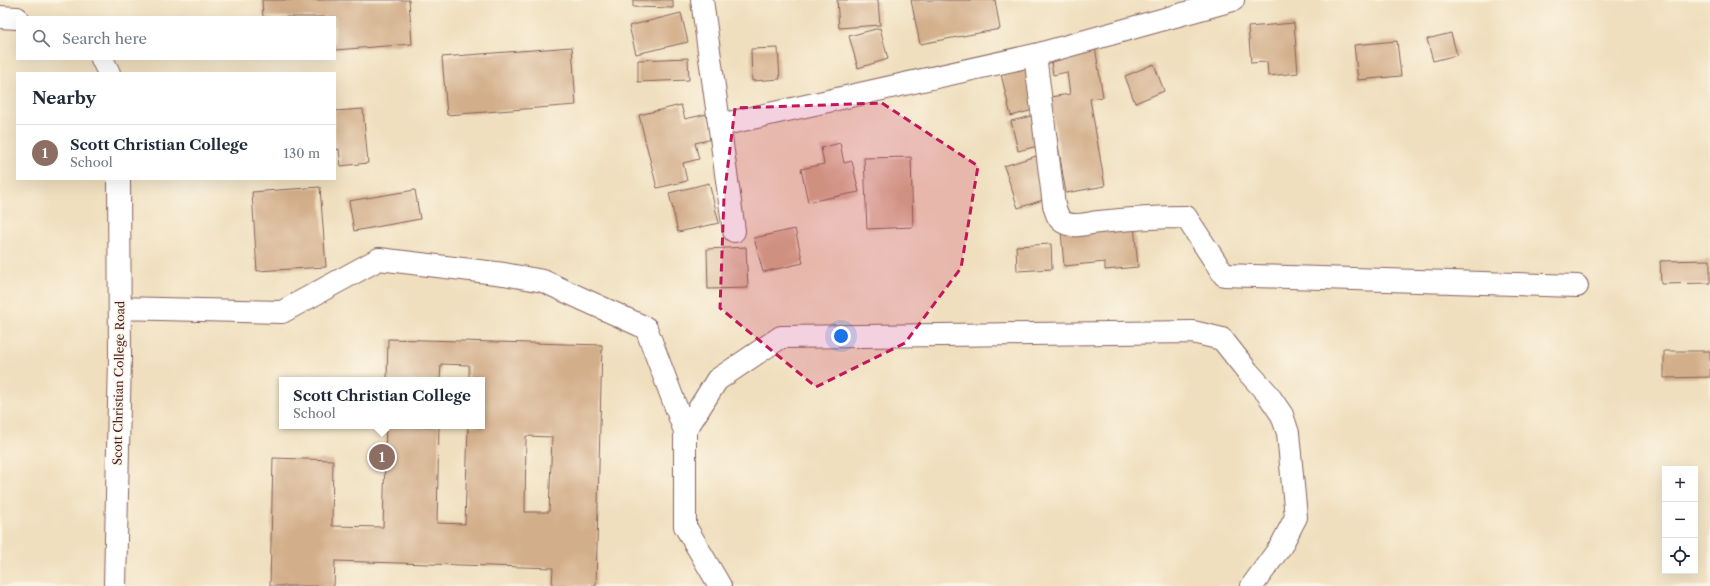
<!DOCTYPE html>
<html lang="en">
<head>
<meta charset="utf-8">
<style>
	:root { --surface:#fff; --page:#f6f6f7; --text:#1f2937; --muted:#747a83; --line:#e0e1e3; --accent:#ea580c }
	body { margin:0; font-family:"Libre Caslon Text",serif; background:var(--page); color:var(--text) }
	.controls { position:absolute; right:12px; bottom:12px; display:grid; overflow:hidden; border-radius:0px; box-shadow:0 4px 16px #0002 }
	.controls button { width:36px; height:36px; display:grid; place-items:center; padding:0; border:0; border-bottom:1px solid var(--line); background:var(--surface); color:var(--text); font:20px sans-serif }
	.you { position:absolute; left:841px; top:336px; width:14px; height:14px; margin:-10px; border:3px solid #fff; border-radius:50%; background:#1a73e8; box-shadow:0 0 0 6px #1a73e833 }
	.badge { display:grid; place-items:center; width:26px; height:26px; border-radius:50%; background:var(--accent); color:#fff; font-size:13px; font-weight:700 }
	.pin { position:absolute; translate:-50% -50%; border:2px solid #fff; box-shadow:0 1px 4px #0006 }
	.popup { position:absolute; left:279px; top:377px; width:206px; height:52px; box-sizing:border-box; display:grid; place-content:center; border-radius:0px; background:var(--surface); filter:drop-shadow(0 1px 3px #0005); font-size:13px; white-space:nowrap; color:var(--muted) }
	.popup b { font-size:15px; color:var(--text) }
	.popup::after { content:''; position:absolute; left:50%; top:100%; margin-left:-8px; border:8px solid transparent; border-top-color:var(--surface) }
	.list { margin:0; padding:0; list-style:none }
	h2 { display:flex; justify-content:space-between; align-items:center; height:52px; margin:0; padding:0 16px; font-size:17px }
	h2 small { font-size:13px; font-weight:400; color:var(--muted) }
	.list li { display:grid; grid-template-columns:26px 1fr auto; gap:12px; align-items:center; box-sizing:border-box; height:56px; padding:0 16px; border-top:1px solid var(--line) }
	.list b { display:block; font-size:15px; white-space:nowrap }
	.list p { margin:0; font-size:13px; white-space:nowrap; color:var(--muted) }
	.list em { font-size:13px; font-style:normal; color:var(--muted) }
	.icon { flex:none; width:22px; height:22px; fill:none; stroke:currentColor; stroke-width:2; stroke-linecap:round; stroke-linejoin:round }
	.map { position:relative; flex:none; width:1710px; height:586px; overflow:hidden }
	.search { position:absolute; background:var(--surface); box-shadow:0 4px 16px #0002; left:16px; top:16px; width:320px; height:44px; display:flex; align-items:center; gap:10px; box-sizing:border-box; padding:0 14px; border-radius:0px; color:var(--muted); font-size:15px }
	.panel { position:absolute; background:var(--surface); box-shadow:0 4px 16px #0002; left:16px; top:72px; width:320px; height:108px; border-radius:0px }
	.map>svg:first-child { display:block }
	.building { fill:#d3ae8a; fill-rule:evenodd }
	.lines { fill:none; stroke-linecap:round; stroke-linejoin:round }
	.minor-casing { stroke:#84625e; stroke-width:24 }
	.minor { stroke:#fff; stroke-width:22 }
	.marked { fill:#c2185b; fill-opacity:0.2; stroke:#c2185b; stroke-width:3; stroke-dasharray:8 5; stroke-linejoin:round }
	.labels { text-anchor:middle; stroke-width:3; stroke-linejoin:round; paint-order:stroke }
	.street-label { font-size:12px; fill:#4a1f2b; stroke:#fcf5e5 }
</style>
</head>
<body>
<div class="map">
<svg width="1710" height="586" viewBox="0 0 1710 586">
	<rect width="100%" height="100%" fill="#fcf5e5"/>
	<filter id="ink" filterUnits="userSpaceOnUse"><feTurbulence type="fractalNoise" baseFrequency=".025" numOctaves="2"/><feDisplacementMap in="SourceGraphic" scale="8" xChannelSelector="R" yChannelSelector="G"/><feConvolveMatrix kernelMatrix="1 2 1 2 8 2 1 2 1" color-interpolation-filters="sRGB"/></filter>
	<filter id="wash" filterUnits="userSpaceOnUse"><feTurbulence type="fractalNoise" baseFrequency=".012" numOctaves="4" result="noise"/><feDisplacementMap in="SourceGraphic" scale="16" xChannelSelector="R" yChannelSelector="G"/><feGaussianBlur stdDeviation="0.9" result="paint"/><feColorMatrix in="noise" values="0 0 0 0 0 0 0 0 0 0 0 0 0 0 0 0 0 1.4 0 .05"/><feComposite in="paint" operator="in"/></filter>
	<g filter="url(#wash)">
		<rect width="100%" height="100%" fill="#efdfbe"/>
		<g id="blocks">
			<path class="building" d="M262,0H409L412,44L335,50V17H263Z
				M633,0H673V8L633,7Z
				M837,0H878L880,25L839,28Z
				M911,0H995L1000,29L920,44Z
				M681,13L688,42L636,54L629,26Z
				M1294,23L1298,73L1268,76L1267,62L1251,63L1248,27Z
				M880,28L888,59L858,68L849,36Z
				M1451,33L1457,55L1433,61L1427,39Z
				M1094,40L1103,97L1090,99L1105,186L1066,193L1050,97L1070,94L1067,72L1053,75L1049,48Z
				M1397,41L1401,76L1358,80L1354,45Z
				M572,47L576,105L447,115L442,57Z
				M778,48L780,79L752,81L751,49Z
				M688,58L689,80L638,82V60Z
				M1025,59L1037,109L1011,116L999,66Z
				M1154,64L1164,91L1135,103L1125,76Z
				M681,105L685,119L707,114L713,139L695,143L699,159L683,163L687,181L657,188L639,115Z
				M363,109L368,163L341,166L339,149L335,150V111Z
				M1031,116L1038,146L1018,151L1011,121Z
				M840,143L844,163L852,161L859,192L808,202L801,169L824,164L821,148Z
				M1036,156L1049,198L1018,208L1004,166Z
				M911,157L913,227L867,229L864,158Z
				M709,183L719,223L678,232L669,193Z
				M320,187L326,267L257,271L252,192Z
				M415,190L420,219L354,231L349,201Z
				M1134,225L1138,267L1105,270V262L1064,266L1061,231Z
				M795,229L803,263L763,272L754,238Z
				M1051,244L1052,269L1017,271L1016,246Z
				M746,247L748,288L708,289L707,249Z
				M1710,260V283L1661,284L1660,261Z
				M388,339L602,345L596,586H552L553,568L335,561L334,586H270L273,458L333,460L332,526L383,527L386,426H439L437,523L465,524L468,426H482V380H469V365L441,364L440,380H387ZM526,436L552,437L549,512H525Z
				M1664,351H1710V377L1664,378Z"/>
		</g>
	</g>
	<g filter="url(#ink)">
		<use href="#blocks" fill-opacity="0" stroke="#84625e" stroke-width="1"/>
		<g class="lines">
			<defs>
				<path id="minor" d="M702,0L734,231
					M0,17L17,18
					M1035,55L1054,205C1056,212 1058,220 1065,223C1075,228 1088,223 1099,222C1128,219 1157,217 1186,217L1224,275L1577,286
					M102,59L109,73
					M720,125L1035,55L1233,0
					M120,308L282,312L379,259L504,274L543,281L646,328L685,431V526L720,586
					M685,431L717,380L781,337L1193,332L1222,339L1248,372L1267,393L1282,415L1288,433L1296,517L1281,546L1252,586
					M115,586L120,357L119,179"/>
			</defs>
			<use href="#minor" class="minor-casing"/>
			<use href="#minor" class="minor"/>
		</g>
	</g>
	<path class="marked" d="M882,103L978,166L961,268L905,343L816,387L720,308L724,197L735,108Z"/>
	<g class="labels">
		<g class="street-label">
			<text transform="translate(119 383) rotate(-89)" y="4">Scott Christian College Road</text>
		</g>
	</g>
</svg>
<div class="controls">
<button>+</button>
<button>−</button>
<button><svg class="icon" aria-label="locate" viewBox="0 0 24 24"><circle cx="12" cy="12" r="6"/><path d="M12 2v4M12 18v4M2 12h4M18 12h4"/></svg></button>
</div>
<div class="you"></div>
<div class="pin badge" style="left:382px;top:457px;background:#8d6e63">1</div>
<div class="popup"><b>Scott Christian College</b>School</div>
<div class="search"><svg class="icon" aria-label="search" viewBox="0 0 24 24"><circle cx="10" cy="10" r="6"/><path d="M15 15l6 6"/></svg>Search here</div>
<section class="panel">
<h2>Nearby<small></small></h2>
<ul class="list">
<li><span class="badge" style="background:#8d6e63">1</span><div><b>Scott Christian College</b><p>School</p></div><em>130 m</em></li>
</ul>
</section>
</div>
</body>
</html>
